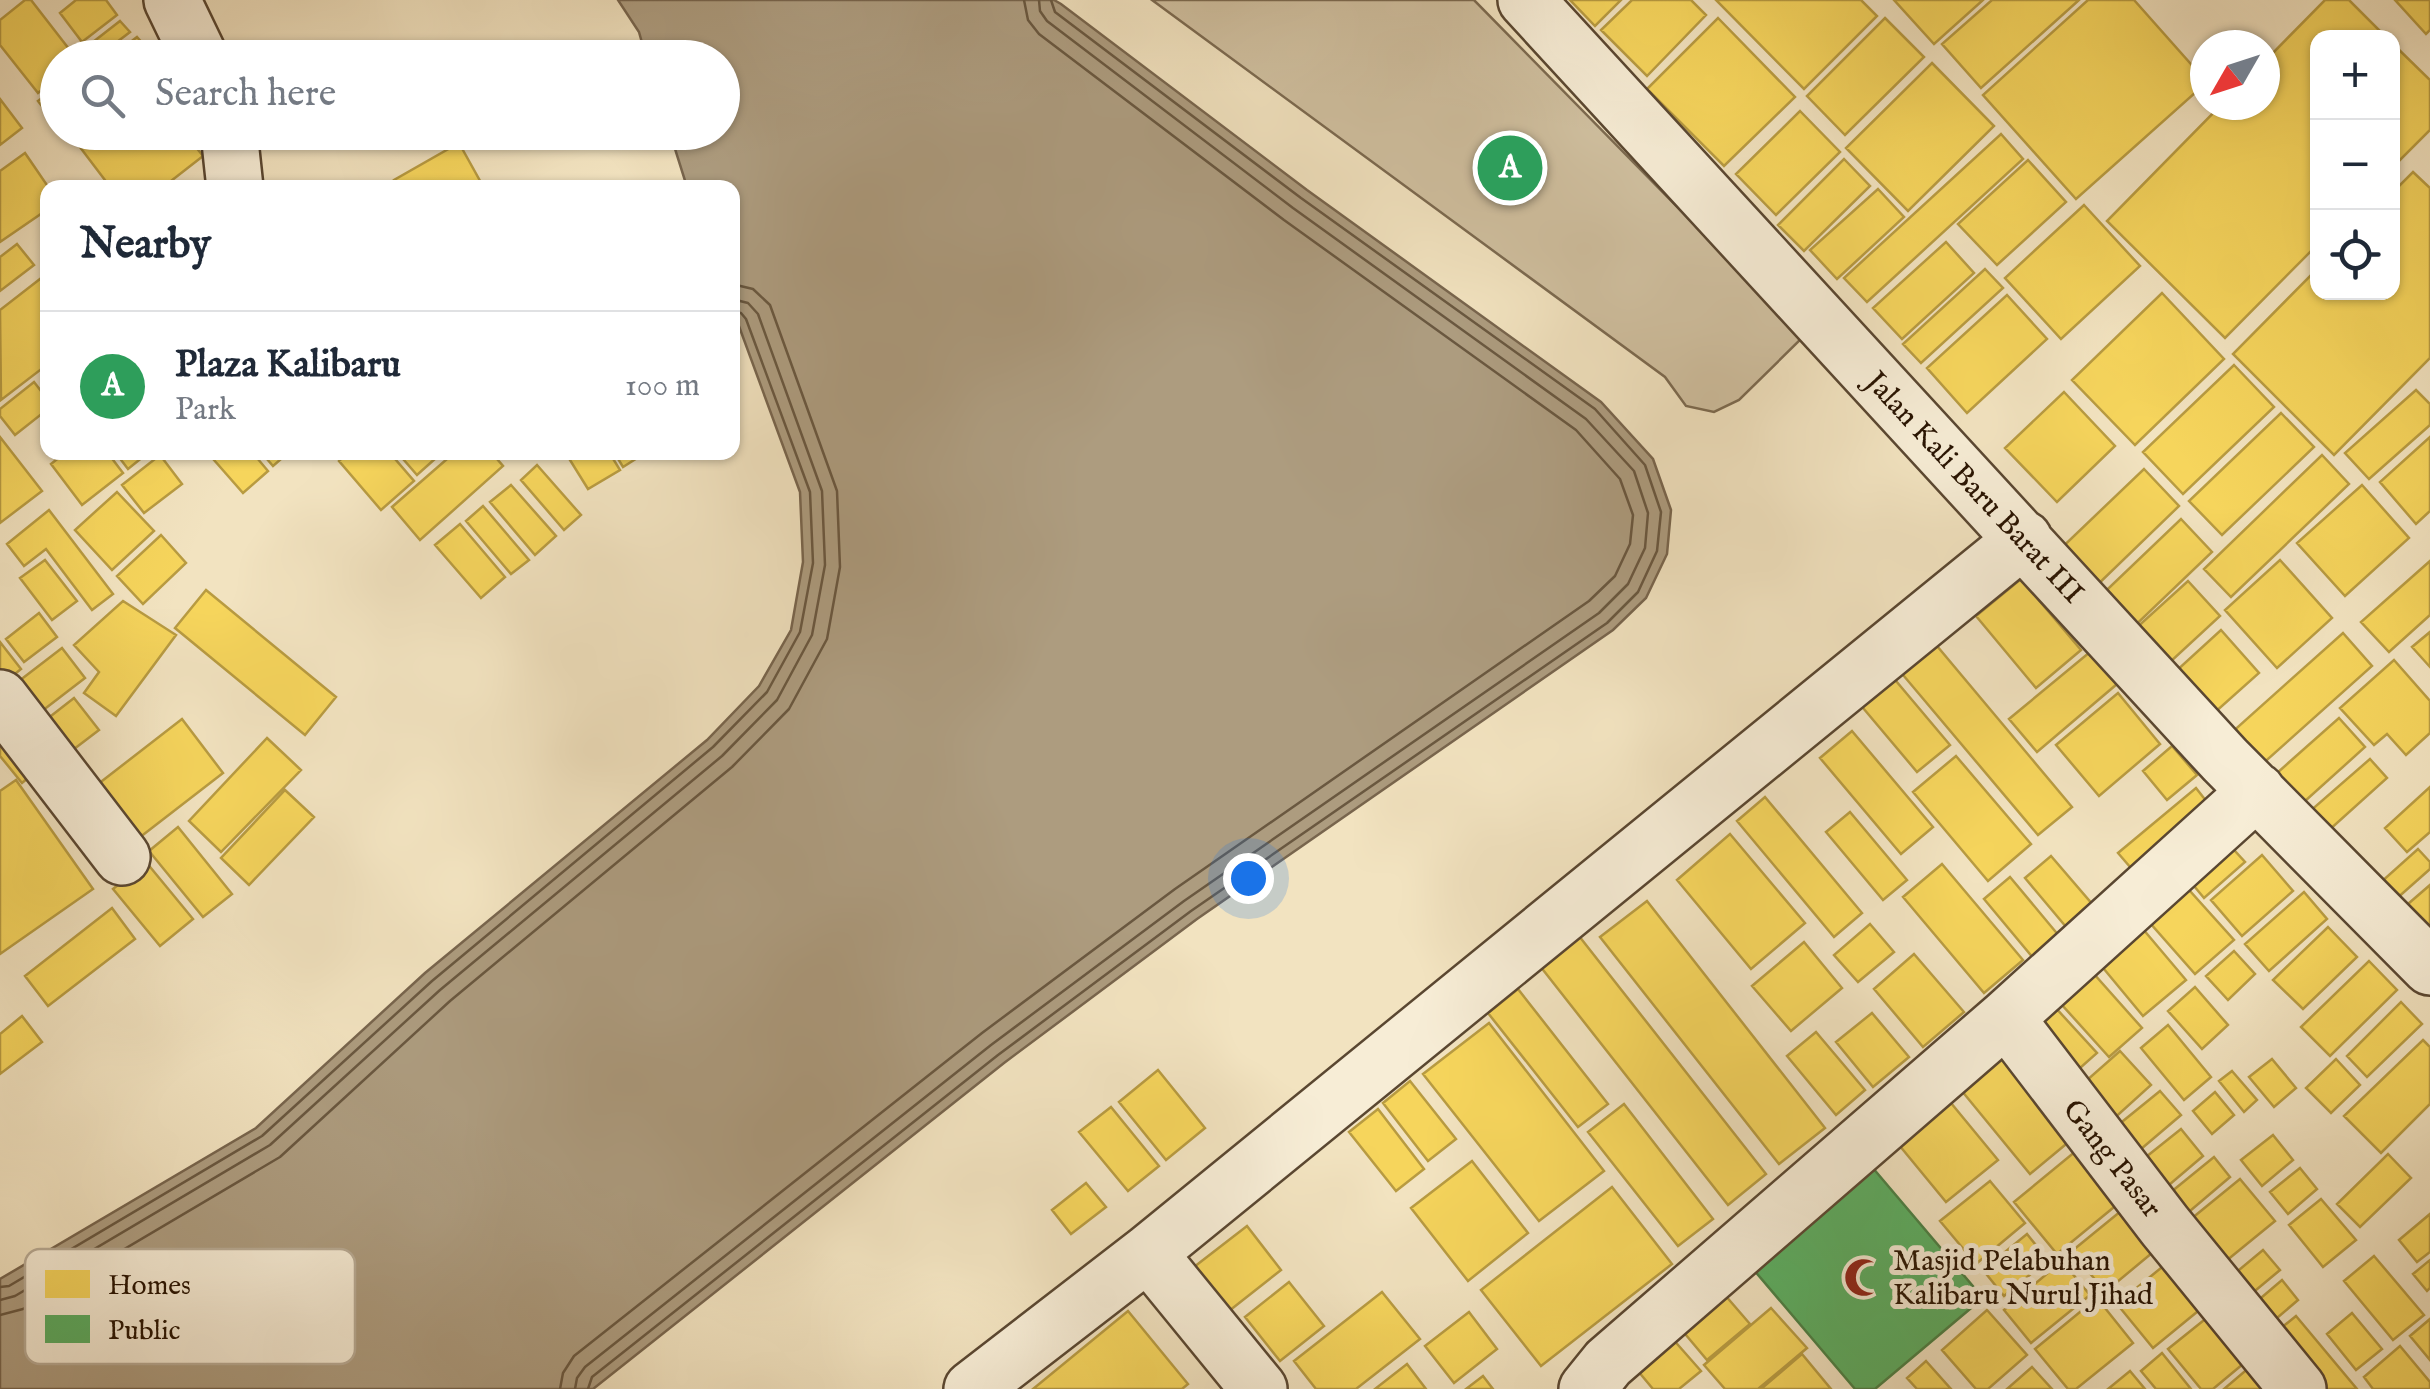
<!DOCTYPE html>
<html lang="en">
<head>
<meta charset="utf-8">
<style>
	:root { --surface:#fff; --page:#f2f2f3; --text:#1f2937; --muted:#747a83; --line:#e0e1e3; --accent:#8f2418 }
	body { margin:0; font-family:"IM FELL English",serif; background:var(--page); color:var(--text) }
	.controls { position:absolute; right:30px; top:30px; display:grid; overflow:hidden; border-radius:20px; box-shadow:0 2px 8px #0004 }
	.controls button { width:90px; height:90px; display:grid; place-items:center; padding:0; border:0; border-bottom:2px solid var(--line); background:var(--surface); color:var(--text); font:50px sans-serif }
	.compass { position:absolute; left:2190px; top:30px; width:90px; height:90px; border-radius:50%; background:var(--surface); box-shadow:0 2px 8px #0004; rotate:231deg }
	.you { position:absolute; left:1248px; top:878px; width:35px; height:35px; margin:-25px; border:8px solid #fff; border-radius:50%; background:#1a73e8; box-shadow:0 0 0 15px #1a73e833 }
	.badge { display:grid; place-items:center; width:65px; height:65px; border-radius:50%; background:var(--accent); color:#fff; font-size:32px; font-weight:700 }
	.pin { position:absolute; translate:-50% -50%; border:5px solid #fff; box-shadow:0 2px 10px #0006 }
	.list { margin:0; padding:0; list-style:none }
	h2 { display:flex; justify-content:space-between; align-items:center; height:130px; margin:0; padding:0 40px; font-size:42px }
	h2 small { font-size:32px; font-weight:400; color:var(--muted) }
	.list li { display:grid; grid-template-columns:65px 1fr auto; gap:30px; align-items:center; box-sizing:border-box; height:150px; padding:0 40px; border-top:2px solid var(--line) }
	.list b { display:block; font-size:38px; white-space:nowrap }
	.list p { margin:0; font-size:32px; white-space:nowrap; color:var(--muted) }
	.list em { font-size:32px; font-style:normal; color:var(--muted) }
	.icon { flex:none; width:55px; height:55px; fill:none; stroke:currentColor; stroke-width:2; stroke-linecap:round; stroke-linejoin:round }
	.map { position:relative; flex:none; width:2430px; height:1389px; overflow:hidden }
	.search { position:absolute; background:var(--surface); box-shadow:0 2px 8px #0004; left:40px; top:40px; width:700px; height:110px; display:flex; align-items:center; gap:25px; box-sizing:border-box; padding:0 35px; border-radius:55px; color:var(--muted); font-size:38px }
	.panel { position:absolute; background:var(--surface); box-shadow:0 2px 8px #0004; left:40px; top:180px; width:700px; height:280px; border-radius:20px }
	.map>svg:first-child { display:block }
	.green { fill:#d0c0a0; stroke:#7c6a50; stroke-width:2.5 }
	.water { fill:#ad9c7f; stroke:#78654d; stroke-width:2.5 }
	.homes { fill:#f6d55c; stroke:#b89b41; stroke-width:2.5 }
	.public { fill:#5aae61; stroke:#4b8044; stroke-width:2.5 }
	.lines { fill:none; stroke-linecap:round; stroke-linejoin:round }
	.shore { stroke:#6a5840; stroke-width:2.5 }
	.minor-casing { stroke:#5a4731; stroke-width:60 }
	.minor { stroke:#f7edd6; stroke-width:55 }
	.labels { text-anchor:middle; stroke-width:10; stroke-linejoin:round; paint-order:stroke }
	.street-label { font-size:30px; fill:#281301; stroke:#f7edd6 }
	.poi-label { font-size:30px; fill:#281301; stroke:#f7edd6; text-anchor:start }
	.key { fill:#f7edd6; stroke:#b9ac96; stroke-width:2.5 }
	.key-label { font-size:28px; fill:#281301 }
</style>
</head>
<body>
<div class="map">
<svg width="2430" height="1389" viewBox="0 0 2430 1389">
	<rect width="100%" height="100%" fill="#f2e3c0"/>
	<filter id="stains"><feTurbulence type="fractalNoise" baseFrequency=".002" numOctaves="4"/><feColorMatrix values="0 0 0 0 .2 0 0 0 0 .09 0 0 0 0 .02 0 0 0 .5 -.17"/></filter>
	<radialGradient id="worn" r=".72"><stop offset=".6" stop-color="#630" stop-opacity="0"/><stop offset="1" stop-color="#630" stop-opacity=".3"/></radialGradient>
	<path class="green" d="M1152,0H1474L1804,336L1739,400L1714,412L1686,406L1665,377Z"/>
	<path class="water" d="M618,0H1054L1061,4L1307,190L1601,402L1653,459L1671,510L1667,554L1646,598L1613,630L1197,919L1004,1063L593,1389H0V1279L256,1128L425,973L707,740L759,686L791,630L803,562L800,492L733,310L732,188L687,187L670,133L722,132V58L646,57L639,32Z"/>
	<path class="homes" d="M25,0H31L76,58H58V77L38,93L0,45V20Z
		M76,0H106L117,15L82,42L60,13Z
		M1570,0H1621L1595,26Z
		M1632,0H1691L1706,15L1647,76L1601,30Z
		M1716,0H1861L1877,16L1804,89Z
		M1894,0H1983L1934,44Z
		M1992,0H2079L1981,88L1942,44Z
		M2088,0H2134L2205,80V84L2076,199L1983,95Z
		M2325,0H2349L2387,38H2318V244L2225,338L2107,221L2221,105H2265V61Z
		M2395,0H2430V30L2426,34Z
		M1718,18L1795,97L1724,166L1647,89Z
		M1885,18L1924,57L1845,135L1807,96Z
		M120,21L130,32L96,58H91L84,49Z
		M137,37L153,55L150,58H110Z
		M2392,43L2430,80V130L2392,168Z
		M1932,63L1994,126L1908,211L1846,148Z
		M58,86V127L38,101Z
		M0,99L22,128L0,145Z
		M1800,111L1840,152L1776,215L1736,174Z
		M80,132H184L203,156L162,188H111L73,138Z
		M2001,134L2023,159L1867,302L1844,278Z
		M459,143L484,188H398L394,180Z
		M25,153L49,188L48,209L0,242V171Z
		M1844,159L1870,186L1804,251L1778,225Z
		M2028,160L2066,202L1997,265L1958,224Z
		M2413,172L2430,188V358L2334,455L2233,354L2318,268V292H2392V193Z
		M1878,189L1904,217L1837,279L1810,250Z
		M2084,205L2140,266L2061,339L2005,278Z
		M1946,242L1974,273L1902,339L1873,308Z
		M17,244L34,265L0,291V257Z
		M1985,269L2003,288L1921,363L1903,344Z
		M40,279L48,288V364L1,400L0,310Z
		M2162,293L2224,359L2135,445L2072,380Z
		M2007,295L2047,339L1967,413L1927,368Z
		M2234,365L2274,407L2183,494L2143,452Z
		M34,382L48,400V409L15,435L0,416V409Z
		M2416,390L2430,404V425L2369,479L2345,453Z
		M2064,392L2115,446L2057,502L2005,448Z
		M2281,413L2314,447L2222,535L2189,501Z
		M0,437L42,491L0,523Z
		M2430,437V511L2416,524L2380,482Z
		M66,452H107L123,473L82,505L51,464Z
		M115,452H149L128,469Z
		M207,452H252L268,471L243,493Z
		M261,452H289L273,466Z
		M348,452H389L414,481L381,510L339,461Z
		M397,452H433L437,457L417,475Z
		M455,452H491L503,466L420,540L392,507Z
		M565,452H609L620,470L588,489Z
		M614,452H644L645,453L623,467Z
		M160,455L182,484L144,513L122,485Z
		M2322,455L2349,484L2231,597L2204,569Z
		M537,465L581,515L564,530L521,480Z
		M2144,469L2179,506L2088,594L2052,557Z
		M511,485L556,536L535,555L490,502Z
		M2362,485L2409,538L2345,596L2297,543Z
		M117,492L154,531L112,570L75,530Z
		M483,506L529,560L511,574L466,521Z
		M49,510L113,594L92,610L46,549L24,566L7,544Z
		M2181,519L2212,552L2121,639L2090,606Z
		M460,524L505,577L481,598L435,545Z
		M161,535L186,563L143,604L117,576Z
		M45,560L77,601L52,620L20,578Z
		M2280,560L2332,618L2277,668L2225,610Z
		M2430,561V615L2389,652L2361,622Z
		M2021,579L2081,650L2036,688L1976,616Z
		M2188,581L2220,616L2155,676L2123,640Z
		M206,590L336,697L305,735L175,628Z
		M123,601L176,635L116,716L84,693L99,672L74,645Z
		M39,613L57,637L24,662L6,639Z
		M2221,630L2259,673L2213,714L2175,672Z
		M2430,632V667L2412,647Z
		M2343,633L2372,666L2259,767L2230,734Z
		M1932,640L2072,807L2038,835L1898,669Z
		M0,642L21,669L0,686Z
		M62,648L85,678L29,721L6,691Z
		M2090,652L2117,684L2037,752L2009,719Z
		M2394,660L2430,701V733L2406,755L2387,734L2374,745L2340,708Z
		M1891,675L1950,745L1917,772L1858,702Z
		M2118,693L2160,744L2099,796L2056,745Z
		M74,698L99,730L57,762L33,730Z
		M2339,718L2365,747L2304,802L2277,773Z
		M182,719L223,773L126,848L84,795Z
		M1852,731L1933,827L1901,854L1820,758Z
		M267,738L301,770L221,852L189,821Z
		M0,739L45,764L22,783L0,756Z
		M2172,746L2197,775L2167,800L2143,771Z
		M1956,756L2031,844L1988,881L1913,792Z
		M2370,759L2387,778L2327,832L2309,812Z
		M16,780L93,889L0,954V791Z
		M2430,787V832L2407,852L2385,828Z
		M2196,788L2214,811L2137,875L2118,853Z
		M285,790L314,817L249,885L221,858Z
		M1765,797L1862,913L1834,937L1737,821Z
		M1850,812L1907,880L1883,900L1826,832Z
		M178,827L232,894L203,917L149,851Z
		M1730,834L1805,923L1751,969L1677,880Z
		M2224,839L2245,862L2204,898L2184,874Z
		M2418,849L2430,862V869L2386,908L2371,891Z
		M2262,855L2293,891L2242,936L2211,900Z
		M2051,856L2093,905L2067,928L2025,878Z
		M146,862L193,919L160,946L113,889Z
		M1942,864L2023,960L1984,993L1903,897Z
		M2010,877L2060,937L2034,959L1984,899Z
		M2181,881L2234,940L2195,974L2143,915Z
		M2430,885V933L2401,910Z
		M2304,892L2327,919L2269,971L2245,944Z
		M1647,901L1825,1128L1779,1164L1600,937Z
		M112,908L135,939L48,1006L25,976Z
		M2137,922L2186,980L2143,1016L2094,957Z
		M1870,924L1894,952L1858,982L1834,955Z
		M2328,927L2357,957L2303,1009L2273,980Z
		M1579,936L1766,1174L1728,1205L1540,966Z
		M1804,942L1842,988L1791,1031L1752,986Z
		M2234,951L2255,974L2228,1000L2206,976Z
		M1914,954L1964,1012L1923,1047L1874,989Z
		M2369,961L2397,990L2330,1056L2301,1027Z
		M2086,965L2142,1028L2109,1057L2053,995Z
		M2195,987L2228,1025L2202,1049L2168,1011Z
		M1518,989L1608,1104L1578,1127L1488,1013Z
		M2043,994L2097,1053L2071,1076L2018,1017Z
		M2401,1002L2422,1024L2367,1077L2347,1056Z
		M1872,1013L1909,1057L1873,1087L1836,1042Z
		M22,1016L42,1042L0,1074V1034Z
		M1489,1023L1604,1171L1539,1221L1423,1074Z
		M2168,1025L2211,1077L2184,1100L2141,1048Z
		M1816,1032L1865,1090L1836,1115L1787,1056Z
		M1999,1040L2077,1135L2030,1174L1952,1079Z
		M2423,1040L2430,1047V1104L2381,1153L2344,1116Z
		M2120,1051L2151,1085L2109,1123L2078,1088Z
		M2272,1059L2296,1088L2274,1107L2249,1077Z
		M2336,1059L2360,1085L2331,1113L2306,1088Z
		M1158,1070L1205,1128L1166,1160L1119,1102Z
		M2232,1071L2257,1100L2244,1112L2219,1081Z
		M1410,1081L1456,1139L1428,1161L1383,1103Z
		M1937,1086L1998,1160L1946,1202L1885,1128Z
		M2160,1091L2181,1115L2134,1155L2112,1130Z
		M2215,1092L2234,1115L2212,1134L2193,1111Z
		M1624,1104L1713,1219L1678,1246L1588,1132Z
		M1111,1107L1159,1166L1128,1191L1079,1132Z
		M1378,1109L1424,1169L1396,1191L1349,1132Z
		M2181,1129L2203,1156L2169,1185L2146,1157Z
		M2273,1135L2293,1160L2262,1186L2241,1160Z
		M2082,1146L2125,1198L2057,1254L2014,1202Z
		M2388,1154L2411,1178L2360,1227L2337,1204Z
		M2214,1157L2230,1177L2177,1222L2160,1201Z
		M1472,1161L1528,1233L1468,1281L1411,1208Z
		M2300,1168L2317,1189L2288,1214L2270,1192Z
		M2240,1179L2275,1221L2215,1270L2180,1228Z
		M1990,1181L2025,1223L1976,1264L1940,1221Z
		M1086,1183L1106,1207L1071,1234L1052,1210Z
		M1612,1187L1672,1264L1541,1366L1481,1290Z
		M2321,1199L2356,1240L2323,1267L2289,1225Z
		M2132,1202L2164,1243L2105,1292L2072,1251Z
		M2430,1214V1252L2417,1262L2399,1240Z
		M1247,1226L1281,1270L1229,1311L1194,1267Z
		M2027,1234L2048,1260L2004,1296L1983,1270Z
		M2263,1250L2280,1270L2244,1300L2227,1280Z
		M2178,1254L2214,1298L2153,1348L2117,1304Z
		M2374,1256L2424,1315L2393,1340L2344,1281Z
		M2430,1260V1288L2427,1291L2413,1274Z
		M2062,1261L2090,1295L2031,1343L2004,1310Z
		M1712,1280L1750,1324L1707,1360L1670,1316Z
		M2282,1280L2298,1300L2264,1329L2248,1309Z
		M1289,1282L1324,1326L1280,1361L1245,1317Z
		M1382,1292L1420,1339L1356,1389H1316L1294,1361Z
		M2097,1298L2133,1343L2076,1389H2068L2035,1349Z
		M1771,1308L1807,1348L1758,1389H1725L1704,1365Z
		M2219,1308L2255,1354L2213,1389H2201L2168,1349Z
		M1987,1310L2027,1355L1988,1389H1976L1942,1350Z
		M1128,1311L1188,1384L1182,1389H1033Z
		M1469,1312L1497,1349L1454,1383L1425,1346Z
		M2352,1313L2382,1349L2356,1370L2327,1334Z
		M2296,1316L2357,1389H2313L2270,1337Z
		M2430,1319V1360L2410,1336Z
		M1664,1329L1701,1371L1679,1389H1653L1628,1359Z
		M2400,1346L2430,1382V1389H2373L2364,1377Z
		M2162,1353L2191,1389H2156L2141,1371Z
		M1802,1354L1831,1389H1761Z
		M1926,1361L1951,1389H1917L1907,1378Z
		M1407,1364L1426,1389H1375Z
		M2251,1366L2269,1389H2224Z
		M2032,1367L2052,1389H2007Z
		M2130,1371L2145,1389H2108Z
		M1483,1376L1493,1389H1466Z"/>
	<path class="public" d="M1861,1154L1983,1298L1875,1389H1855L1742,1256Z"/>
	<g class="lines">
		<path class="shore" d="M0,1287L9,1286L262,1136L432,981L713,747L767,692L800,632L813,563L810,492L746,319L741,313L732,312
			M0,1300L15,1296L270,1145L440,990L722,756L777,700L812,635L825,565L822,491L758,314L748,303L732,299
			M0,1315L23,1309L280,1157L450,1001L732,767L789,709L827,639L840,567L837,491L770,305L753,289L732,284
			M560,1389L563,1373L574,1356L982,1033L1175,889L1589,601L1615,576L1630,544L1633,515L1620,479L1576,430L1284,220L1039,34L1028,20L1024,0
			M575,1389L577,1378L585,1367L991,1045L1184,901L1599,613L1628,584L1645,548L1648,513L1634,471L1586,419L1293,208L1047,21L1040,11L1039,0
			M588,1389L592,1377L998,1055L1191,911L1607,623L1638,592L1657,551L1661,512L1645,465L1595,409L1301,198L1055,12L1051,0"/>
		<defs>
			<path id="minor" d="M172,0L200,58
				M1526,0L2225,760L2430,967
				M229,132L235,188
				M0,698L122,857
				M2006,1018L2165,1226L2298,1389
				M1148,1253L1259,1389
				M972,1389L1148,1253L2024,539
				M1587,1389L1608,1363L2006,1018L2257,791"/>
		</defs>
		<use href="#minor" class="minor-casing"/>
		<use href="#minor" class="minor"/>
	</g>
	<defs>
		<symbol id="mosque-bare" viewBox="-9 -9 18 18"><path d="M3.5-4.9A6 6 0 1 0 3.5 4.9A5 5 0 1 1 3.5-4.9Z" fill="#8f2418" stroke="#f7edd6" stroke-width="2.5" paint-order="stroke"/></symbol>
	</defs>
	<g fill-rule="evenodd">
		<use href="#mosque-bare" x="1836" y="1250" width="55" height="55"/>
	</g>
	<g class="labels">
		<g class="street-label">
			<text transform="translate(1975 487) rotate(47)" y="10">Jalan Kali Baru Barat III</text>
			<text transform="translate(2113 1158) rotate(52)" y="10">Gang Pasar</text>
		</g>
		<g class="poi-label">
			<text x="1893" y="1270">Masjid Pelabuhan<tspan x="1893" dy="34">Kalibaru Nurul Jihad</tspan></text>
		</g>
	</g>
	<rect x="25" y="1249" width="330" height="115" rx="15" class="key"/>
	<rect x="45" y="1270" width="45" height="28" fill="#f6d55c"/>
	<rect x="45" y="1315" width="45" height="28" fill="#5aae61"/>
	<g class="key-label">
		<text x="108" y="1294">Homes</text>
		<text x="108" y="1339">Public</text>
	</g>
	<rect width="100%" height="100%" filter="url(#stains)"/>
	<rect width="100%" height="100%" fill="url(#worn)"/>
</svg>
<div class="controls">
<button>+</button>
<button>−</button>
<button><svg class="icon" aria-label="locate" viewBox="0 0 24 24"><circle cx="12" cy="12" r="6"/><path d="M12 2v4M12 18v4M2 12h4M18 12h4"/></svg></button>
</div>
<svg class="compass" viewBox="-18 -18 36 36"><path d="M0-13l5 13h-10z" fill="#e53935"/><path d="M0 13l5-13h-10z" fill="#747a83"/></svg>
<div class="you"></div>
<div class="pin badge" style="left:1510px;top:168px;background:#2e9e5b">A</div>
<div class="search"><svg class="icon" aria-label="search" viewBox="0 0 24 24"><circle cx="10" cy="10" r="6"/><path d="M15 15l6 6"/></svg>Search here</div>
<section class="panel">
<h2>Nearby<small></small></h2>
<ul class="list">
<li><span class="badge" style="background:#2e9e5b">A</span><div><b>Plaza Kalibaru</b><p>Park</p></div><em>100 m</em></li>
</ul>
</section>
</div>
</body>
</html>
